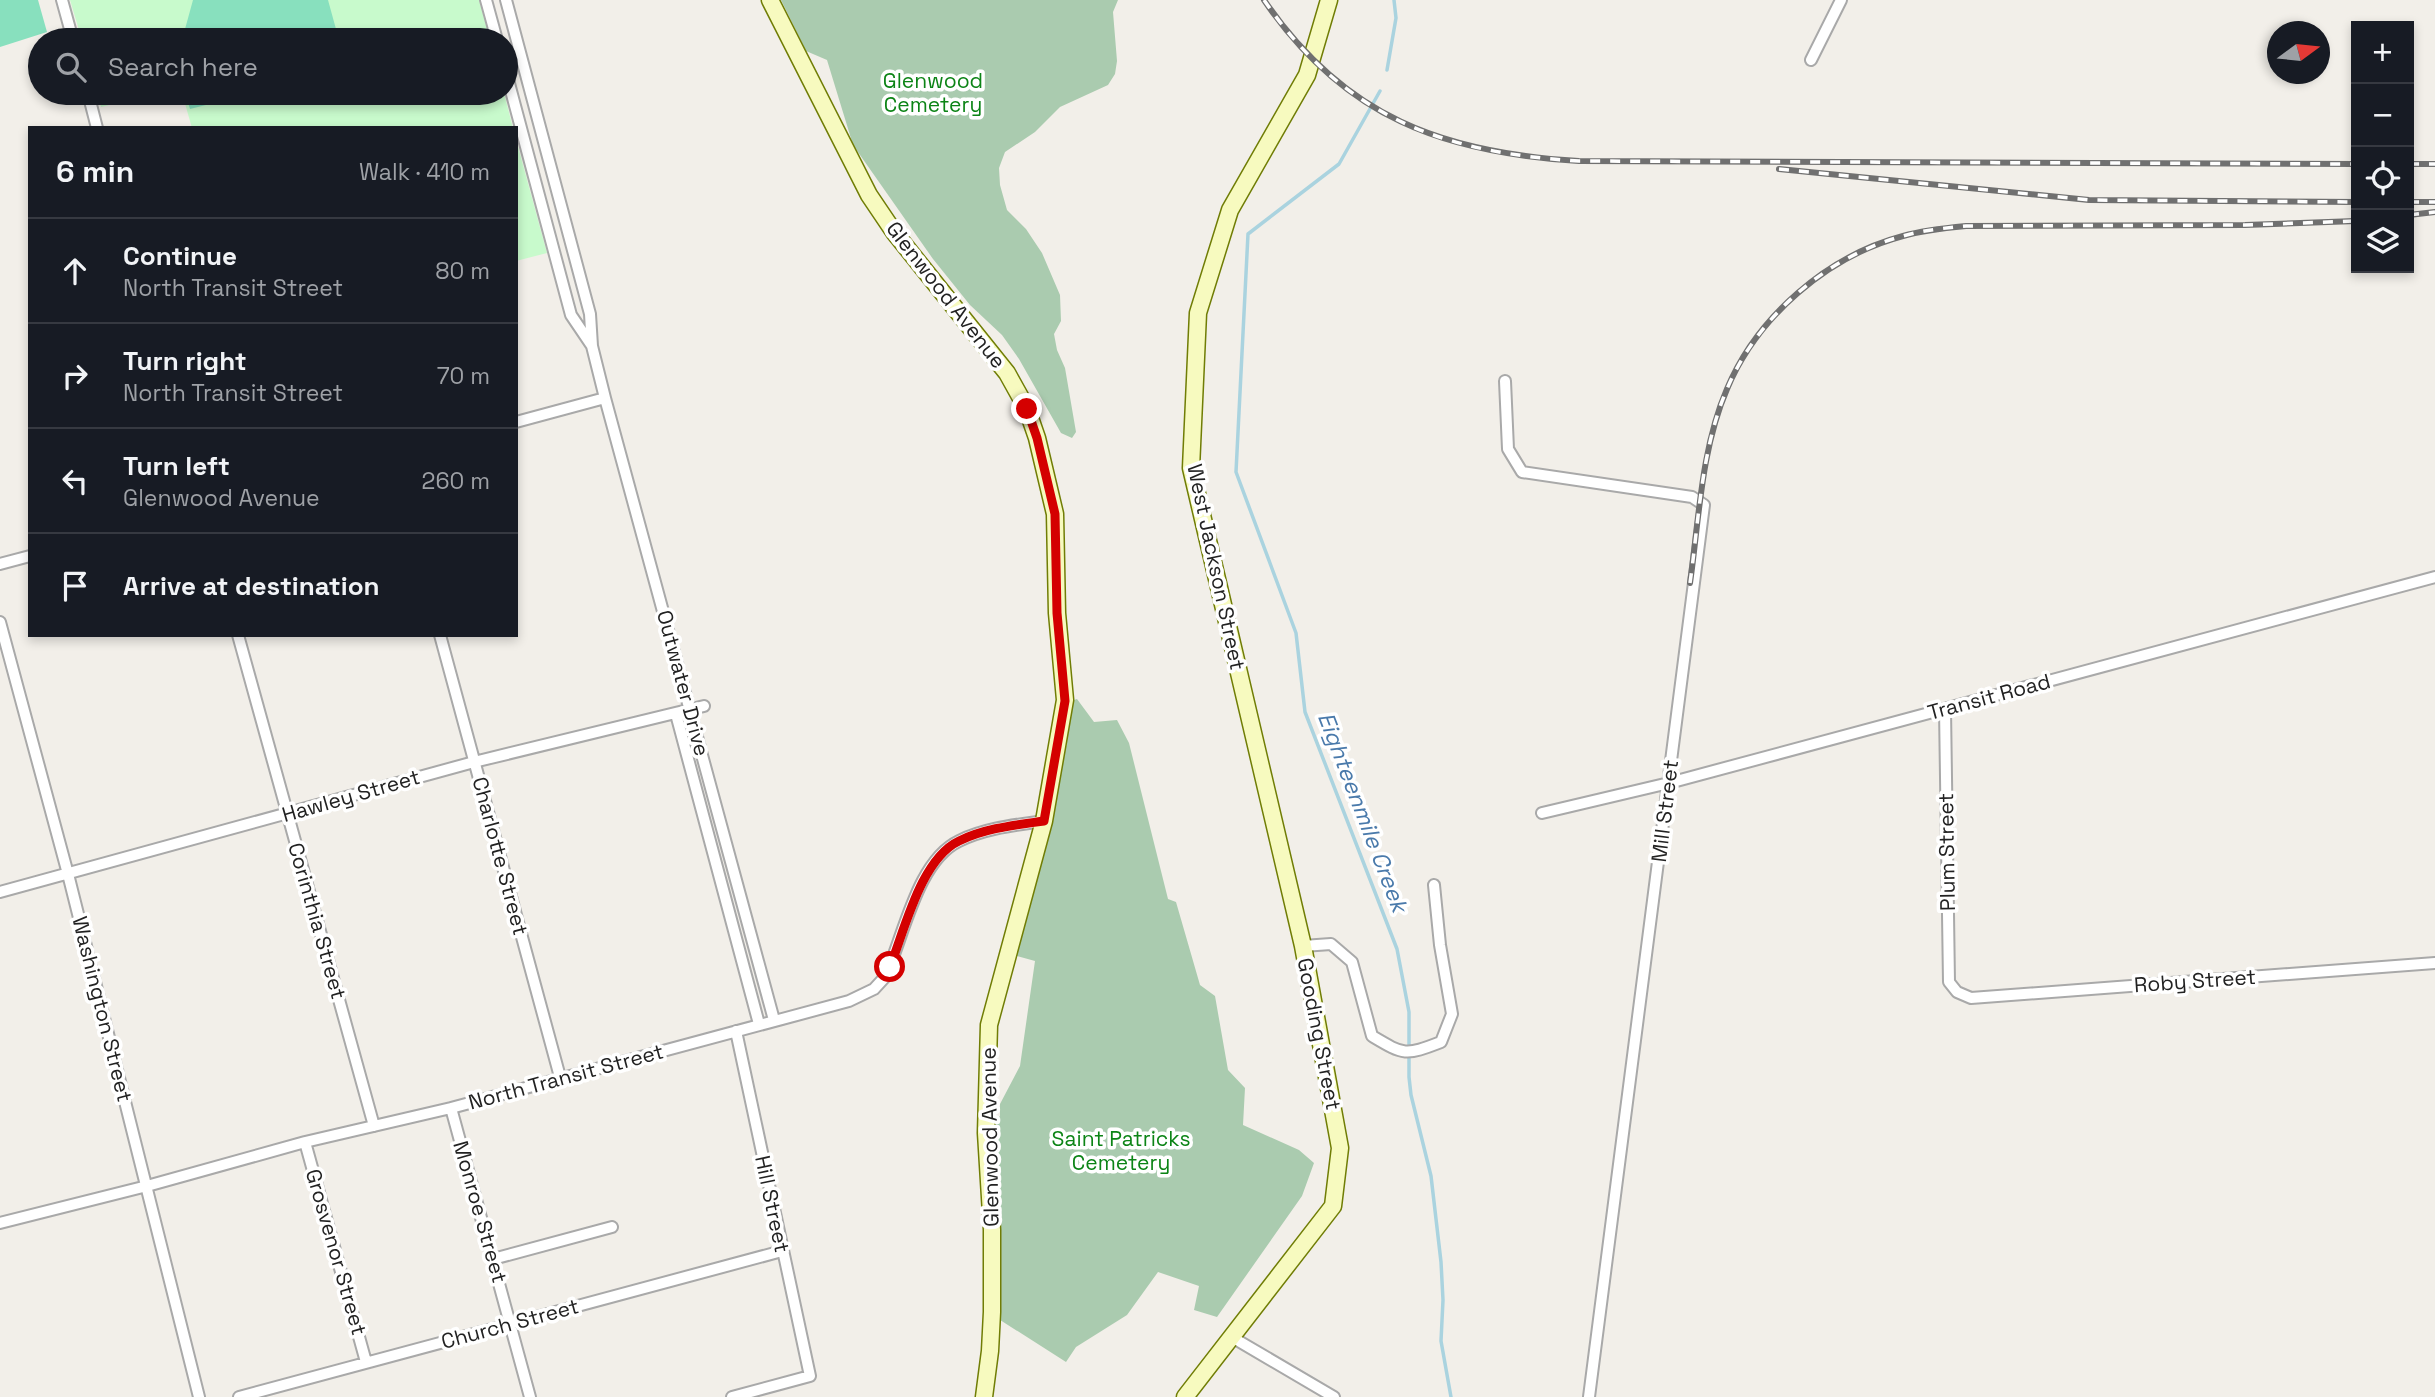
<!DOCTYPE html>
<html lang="en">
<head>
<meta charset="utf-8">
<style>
	:root { --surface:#171b24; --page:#20242c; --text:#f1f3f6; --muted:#9ea1a6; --line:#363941 }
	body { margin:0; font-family:"Space Grotesk",sans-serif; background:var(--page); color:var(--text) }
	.controls { position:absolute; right:21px; top:21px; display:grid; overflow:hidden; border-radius:0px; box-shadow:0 4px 10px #0003 }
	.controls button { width:63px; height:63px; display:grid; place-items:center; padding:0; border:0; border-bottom:2px solid var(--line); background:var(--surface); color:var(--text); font:35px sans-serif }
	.compass { position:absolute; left:2267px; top:21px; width:63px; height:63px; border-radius:50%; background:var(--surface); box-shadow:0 4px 10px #0003; rotate:75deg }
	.stop { position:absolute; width:21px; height:21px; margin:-16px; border:5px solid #d40000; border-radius:50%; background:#fff }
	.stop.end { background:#d40000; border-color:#fff; box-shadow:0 2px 7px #0008 }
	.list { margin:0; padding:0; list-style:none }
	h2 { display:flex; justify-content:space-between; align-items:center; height:91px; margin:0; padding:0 28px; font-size:30px }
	h2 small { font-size:23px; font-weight:400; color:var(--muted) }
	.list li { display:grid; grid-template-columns:46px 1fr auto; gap:21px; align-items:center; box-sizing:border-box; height:105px; padding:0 28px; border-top:2px solid var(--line) }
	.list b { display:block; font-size:26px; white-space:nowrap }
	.list p { margin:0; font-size:23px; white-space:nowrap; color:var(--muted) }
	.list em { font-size:23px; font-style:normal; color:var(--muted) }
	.icon { flex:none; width:38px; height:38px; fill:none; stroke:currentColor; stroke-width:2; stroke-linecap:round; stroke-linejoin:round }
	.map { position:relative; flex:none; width:2435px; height:1397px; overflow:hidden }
	.search { position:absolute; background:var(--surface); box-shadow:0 4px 10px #0003; left:28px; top:28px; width:490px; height:77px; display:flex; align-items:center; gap:18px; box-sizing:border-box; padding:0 24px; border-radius:38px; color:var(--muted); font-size:26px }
	.panel { position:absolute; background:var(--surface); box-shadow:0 4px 10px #0003; left:28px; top:126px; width:490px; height:511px; border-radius:0px }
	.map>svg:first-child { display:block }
	.cemetery { fill:#aacbaf }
	.park { fill:#c8facc }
	.pitch { fill:#88e0be }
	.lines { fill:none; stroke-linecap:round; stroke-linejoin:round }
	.stream { stroke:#aad3df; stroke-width:3.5 }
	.street-casing { stroke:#a9a9a9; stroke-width:14 }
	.secondary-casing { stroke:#707d05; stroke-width:19 }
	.street { stroke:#fff; stroke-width:10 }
	.secondary { stroke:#f7fabf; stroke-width:16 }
	.rail-casing { stroke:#707070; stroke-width:6 }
	.rail { stroke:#fff; stroke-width:3.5; stroke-dasharray:10; stroke-linecap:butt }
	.route { stroke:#d40000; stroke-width:9 }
	.labels { text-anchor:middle; stroke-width:7; stroke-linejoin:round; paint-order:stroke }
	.park-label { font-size:21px; fill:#0c8416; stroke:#fff }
	.street-label { font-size:21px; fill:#222; stroke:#fff }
	.water-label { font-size:23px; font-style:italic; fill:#4a7aab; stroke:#fff }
</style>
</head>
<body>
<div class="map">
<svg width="2435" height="1397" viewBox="0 0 2435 1397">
	<rect width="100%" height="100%" fill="#f2efe9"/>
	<path class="cemetery" d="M781,0H1118L1113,12L1117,61L1115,74L1108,85L1060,107L1035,132L1005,152L999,168L1000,185L1007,210L1026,229L1042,253L1060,295L1061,321L1054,334L1057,350L1065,368L1076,432L1072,438L1061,433L1019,359L1002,335L970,305L933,259L853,145L827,60L806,51Z
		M1077,699L1094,722L1117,720L1129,743L1168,899L1176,902L1200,985L1215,996L1228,1070L1245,1088L1243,1125L1299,1150L1314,1163L1302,1196L1217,1317L1194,1310L1199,1286L1158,1272L1127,1315L1076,1347L1066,1362L997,1318L991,1122L1000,1116V1104L1020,1066L1035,961L1013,955L1067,743L1068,702Z"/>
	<path class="park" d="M70,0H479L490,40H82Z
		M97,93H157L101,107Z
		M182,93H504L513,128H192Z
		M516,139L547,253L516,261Z"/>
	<path class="pitch" d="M0,0H38L47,32L0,47Z
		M193,0H328L339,40H182Z
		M185,93H254L190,109Z"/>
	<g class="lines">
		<path class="stream" d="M1387,70L1396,18L1394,0
			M1380,91L1339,164L1248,234L1236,472L1296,633L1305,712L1397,949L1409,1012V1077L1411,1095L1431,1176L1441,1262L1443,1300L1441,1341L1451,1397"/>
		<defs>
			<path id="street" d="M62,0L73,40
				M486,0L497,40
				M506,0L590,314L592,346L605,398L774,1020
				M1811,60L1841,0
				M506,72L571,315L592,346
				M88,93L97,128
				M1505,381L1508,449L1522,472L1692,497L1704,505L1589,1397
				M516,422L605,398
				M0,564L30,556
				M0,622L68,874L199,1397
				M238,635L374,1126
				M440,635L560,1077
				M1945,709L1949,982L1957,992L1971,998L2435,963
				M676,714L759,1024
				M1542,813L1669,783L2435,577
				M0,892L474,762L704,706
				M1303,946L1331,944L1352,962L1372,1036C1404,1055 1405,1056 1441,1042L1452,1014L1440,945L1434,885
				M451,1108L530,1397
				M305,1142L366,1362
				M0,1223L147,1186L305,1142L451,1108L849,1001L874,989L885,977C904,936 917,861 959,841C985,828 1016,825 1044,821
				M493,1259L612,1227
				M1230,1336L1334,1397
				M239,1397L782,1251
				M732,1397L810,1376L736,1031"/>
			<path id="secondary" d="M770,0L869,195L894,232L1007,373L1027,409L1037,438L1055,514L1057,613L1065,700L1044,821L989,1025L986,1133L992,1230V1312L990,1351L984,1397
				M1185,1397L1333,1206L1340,1148L1303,946L1191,468L1198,313L1230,210L1307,75L1329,0"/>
		</defs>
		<use href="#street" class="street-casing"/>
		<use href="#secondary" class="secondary-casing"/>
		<use href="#street" class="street"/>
		<use href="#secondary" class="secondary"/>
		<defs>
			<path id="rail" d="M1264,0C1344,117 1443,153 1579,161L2356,164
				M2409,164H2435
				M1779,169L2089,200L2356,202
				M2409,202H2435
				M2409,215L2435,212
				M1690,583C1699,520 1701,449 1727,389C1757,317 1827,256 1903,236C1924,230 1945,228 1966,226L2245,225L2356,221"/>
		</defs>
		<use href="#rail" class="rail-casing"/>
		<use href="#rail" class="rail"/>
	</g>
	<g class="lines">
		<path class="route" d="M890,967C905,929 921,859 959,841C985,828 1016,825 1044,821L1065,701L1057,613L1055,514L1037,438L1027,409"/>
	</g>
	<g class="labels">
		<g class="park-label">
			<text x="933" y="88">Glenwood<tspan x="933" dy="24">Cemetery</tspan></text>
			<text x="1121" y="1146">Saint Patricks<tspan x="1121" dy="24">Cemetery</tspan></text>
		</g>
		<g class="street-label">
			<text transform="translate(946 295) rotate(52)" y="7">Glenwood Avenue</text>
			<text transform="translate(1216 567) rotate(78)" y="7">West Jackson Street</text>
			<text transform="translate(683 683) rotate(75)" y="7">Outwater Drive</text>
			<text transform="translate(1989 697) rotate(-15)" y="7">Transit Road</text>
			<text transform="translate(351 796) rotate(-16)" y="7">Hawley Street</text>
			<text transform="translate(1665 811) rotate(-83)" y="7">Mill Street</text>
			<text transform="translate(1947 852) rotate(-91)" y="7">Plum Street</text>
			<text transform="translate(500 856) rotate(75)" y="7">Charlotte Street</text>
			<text transform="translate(317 921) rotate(74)" y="7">Corinthia Street</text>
			<text transform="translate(2195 981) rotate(-4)" y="7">Roby Street</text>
			<text transform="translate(102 1009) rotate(76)" y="7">Washington Street</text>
			<text transform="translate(1319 1034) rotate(79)" y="7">Gooding Street</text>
			<text transform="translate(566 1077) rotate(-15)" y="7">North Transit Street</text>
			<text transform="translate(990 1137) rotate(-91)" y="7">Glenwood Avenue</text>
			<text transform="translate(772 1204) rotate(78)" y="7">Hill Street</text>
			<text transform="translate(480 1212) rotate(74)" y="7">Monroe Street</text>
			<text transform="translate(336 1252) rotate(74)" y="7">Grosvenor Street</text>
			<text transform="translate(510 1324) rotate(-15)" y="7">Church Street</text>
		</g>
		<g class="water-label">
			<text transform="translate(1363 812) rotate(69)" y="8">Eighteenmile Creek</text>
		</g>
	</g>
</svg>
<div class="controls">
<button>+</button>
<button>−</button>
<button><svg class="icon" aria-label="locate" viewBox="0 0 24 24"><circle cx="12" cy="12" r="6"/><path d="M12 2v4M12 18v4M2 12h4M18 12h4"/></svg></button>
<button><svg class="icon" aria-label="layers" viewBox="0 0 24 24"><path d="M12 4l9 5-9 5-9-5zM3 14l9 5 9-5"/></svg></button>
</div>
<svg class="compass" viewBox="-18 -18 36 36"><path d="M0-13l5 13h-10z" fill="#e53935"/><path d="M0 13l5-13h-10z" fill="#9ea1a6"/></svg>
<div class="stop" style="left:890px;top:967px"></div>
<div class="stop end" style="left:1027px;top:409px"></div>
<div class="search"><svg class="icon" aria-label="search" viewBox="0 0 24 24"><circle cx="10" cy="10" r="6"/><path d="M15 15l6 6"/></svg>Search here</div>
<section class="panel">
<h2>6 min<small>Walk · 410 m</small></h2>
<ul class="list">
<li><svg class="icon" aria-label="ahead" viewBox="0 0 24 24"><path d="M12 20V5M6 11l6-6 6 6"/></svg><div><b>Continue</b><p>North Transit Street</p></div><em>80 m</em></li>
<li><svg class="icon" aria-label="right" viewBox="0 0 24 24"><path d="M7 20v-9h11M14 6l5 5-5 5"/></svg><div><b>Turn right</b><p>North Transit Street</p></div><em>70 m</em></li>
<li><svg class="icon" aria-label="left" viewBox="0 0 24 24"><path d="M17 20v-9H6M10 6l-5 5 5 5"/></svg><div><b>Turn left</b><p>Glenwood Avenue</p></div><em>260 m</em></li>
<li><svg class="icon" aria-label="arrive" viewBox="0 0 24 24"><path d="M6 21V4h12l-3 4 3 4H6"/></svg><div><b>Arrive at destination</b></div></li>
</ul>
</section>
</div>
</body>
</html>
